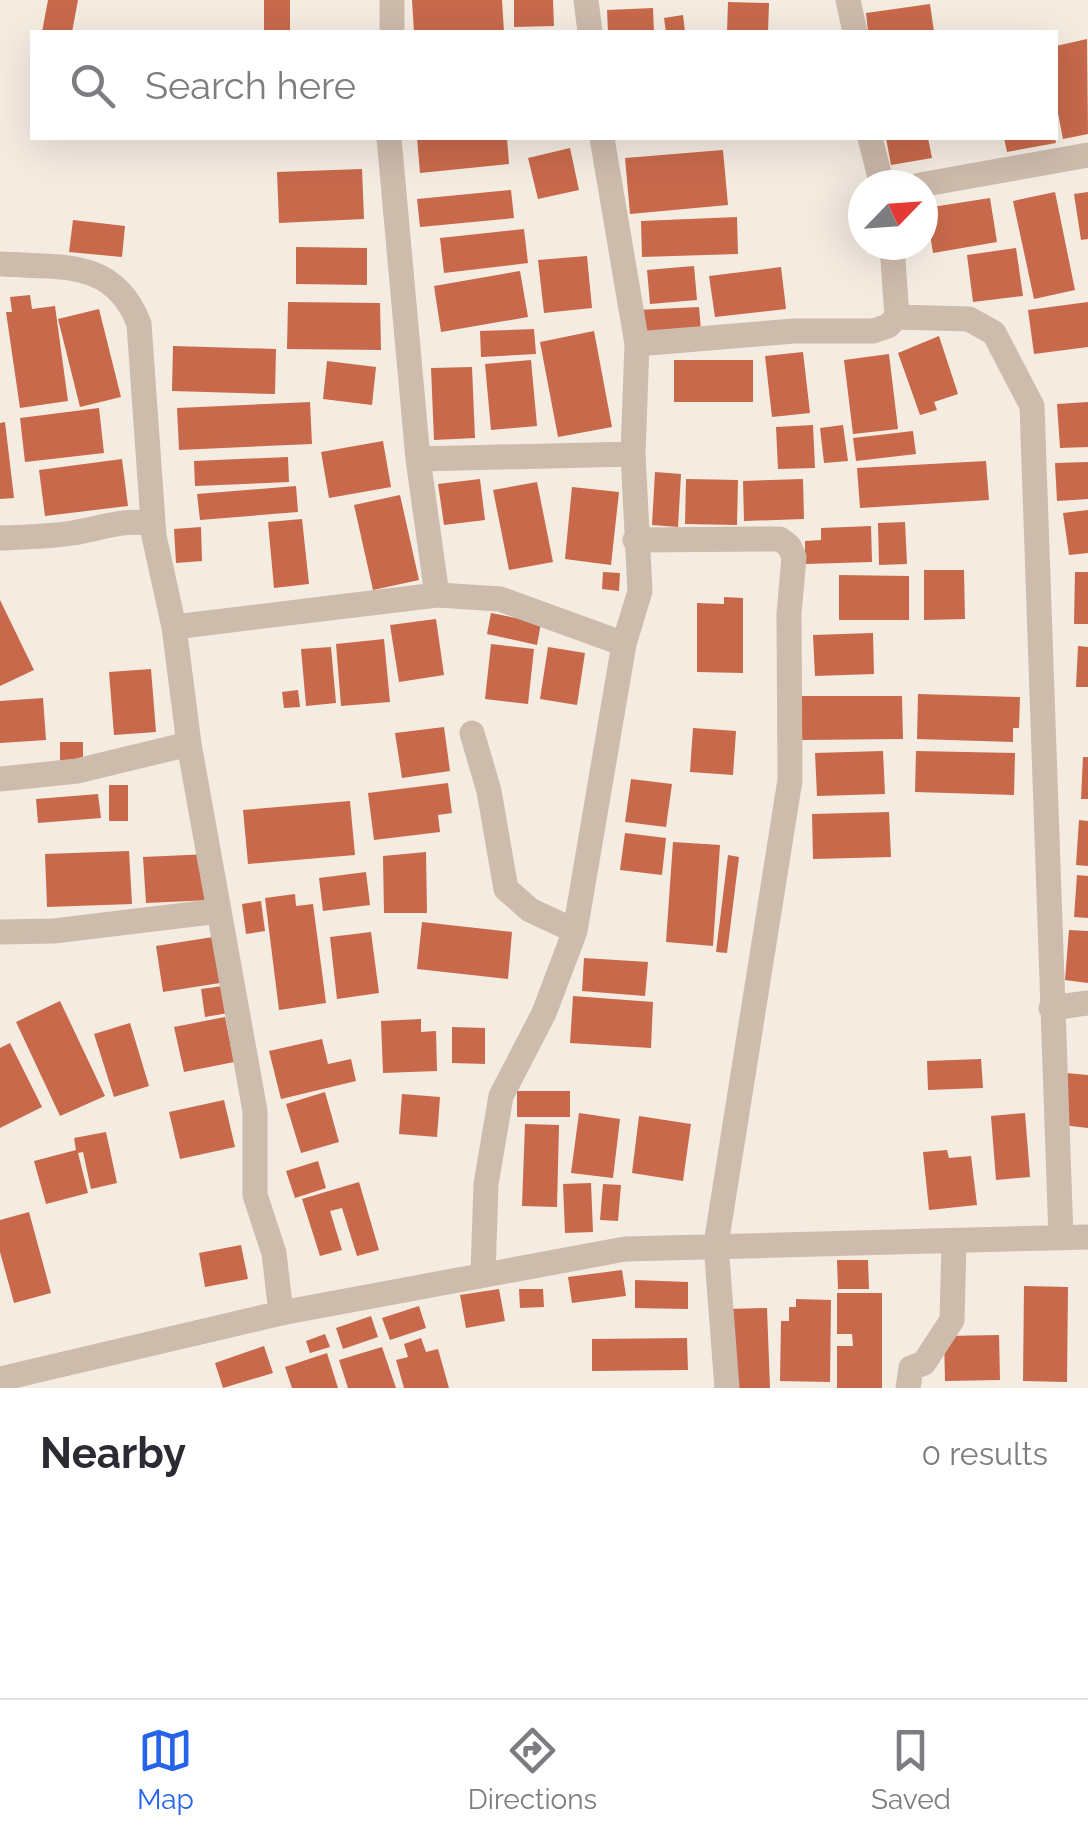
<!DOCTYPE html>
<html lang="en">
<head>
<meta charset="utf-8">
<style>
	:root { --surface:#fff; --page:#f7f7f7; --text:#2b2b33; --muted:#7c7c81; --line:#e1e1e2; --accent:#2563eb }
	body { margin:0; font-family:Raleway,sans-serif; background:var(--page); color:var(--text) }
	.compass { position:absolute; left:848px; top:170px; width:90px; height:90px; border-radius:50%; background:var(--surface); box-shadow:0 10px 40px #0002; rotate:65deg }
	.list { margin:0; padding:0; list-style:none }
	h2 { display:flex; justify-content:space-between; align-items:center; height:130px; margin:0; padding:0 40px; font-size:42px }
	h2 small { font-size:32px; font-weight:400; color:var(--muted) }
	.icon { flex:none; width:55px; height:55px; fill:none; stroke:currentColor; stroke-width:2; stroke-linecap:round; stroke-linejoin:round }
	.map { position:relative; flex:none; width:1088px; height:1388px; overflow:hidden }
	.search { position:absolute; background:var(--surface); box-shadow:0 10px 40px #0002; left:30px; right:30px; top:30px; height:110px; display:flex; align-items:center; gap:25px; box-sizing:border-box; padding:0 35px; border-radius:0px; color:var(--muted); font-size:38px }
	.sheet { height:310px; background:var(--surface) }
	nav { display:flex; justify-content:space-around; align-items:center; box-sizing:border-box; height:140px; border-top:2px solid var(--line); background:var(--surface); font-size:28px; color:var(--muted) }
	nav a { display:grid; justify-items:center; gap:5px }
	nav .on { color:var(--accent) }
	.map>svg:first-child { display:block }
	.building { fill:#c8694b }
	.lines { fill:none; stroke-linecap:round; stroke-linejoin:round }
	.street { stroke:#cdbbac; stroke-width:25 }
</style>
</head>
<body>
<div class="map">
<svg width="1088" height="1388" viewBox="0 0 1088 1388">
	<rect width="100%" height="100%" fill="#f4ebe1"/>
	<path class="building" d="M48,0H78L72,32H42Z
		M264,0H290V32H264Z
		M412,0H502L504,32H414Z
		M514,0H553L554,26L514,27Z
		M728,2L769,3L768,32H727Z
		M930,4L934,32H868L866,13Z
		M653,8L654,32H608L607,10Z
		M683,15L685,32H666L664,18Z
		M1087,39L1088,134L1063,139L1056,103V46Z
		M417,138H507L509,164L420,173Z
		M886,138H928L932,158L891,165Z
		M1004,138H1055L1056,143L1007,152Z
		M570,148L579,190L538,199L528,158Z
		M723,150L728,205L630,214L625,158Z
		M362,169L364,219L279,223L277,172Z
		M511,190L514,218L420,227L417,199Z
		M1055,192L1075,290L1034,299L1013,201Z
		M1088,192V239L1081,240L1074,194Z
		M990,198L997,242L933,253L926,208Z
		M737,217L738,254L642,257L641,221Z
		M73,220L125,226L122,257L69,252Z
		M524,229L528,263L444,273L440,238Z
		M296,247L367,248V285L296,284Z
		M1016,248L1023,296L973,302L967,255Z
		M587,256L592,308L544,313L538,260Z
		M694,266L697,300L650,304L647,270Z
		M781,267L786,309L715,317L709,276Z
		M520,271L528,317L441,332L434,286Z
		M30,295L32,309L55,306L68,401L20,408L6,312H12L10,297Z
		M288,302L380,303L381,350L287,349Z
		M1088,302V347L1034,354L1028,310Z
		M699,307L701,331L638,334L637,310Z
		M99,309L121,397L80,407L58,319Z
		M534,329L536,354L481,357L480,331Z
		M594,331L612,427L558,437L540,342Z
		M939,336L958,394L934,402L937,410L920,415L898,353Z
		M173,346L276,349L275,394L172,391Z
		M803,352L810,413L772,417L765,356Z
		M889,354L898,429L853,434L844,360Z
		M531,360L537,426L491,430L485,364Z
		M674,360H753V402H674Z
		M327,361L376,367L372,405L323,399Z
		M472,367L475,438L434,440L431,368Z
		M310,402L312,444L179,450L177,408Z
		M1088,402V447L1060,448L1057,404Z
		M99,408L104,453L25,462L20,418Z
		M5,422L14,498L0,499V423Z
		M813,425L815,468L778,469L776,427Z
		M843,425L848,461L824,463L820,428Z
		M913,431L916,454L856,461L853,438Z
		M383,441L391,487L329,498L321,452Z
		M288,457L289,482L195,486L194,461Z
		M122,459L128,506L45,516L39,470Z
		M986,461L989,500L860,508L857,468Z
		M1088,462V499L1057,501L1055,463Z
		M655,472L681,474L678,527L652,525Z
		M480,479L485,520L444,525L438,484Z
		M686,479L738,480L737,525L685,524Z
		M803,479L804,519L744,521L743,481Z
		M537,482L553,562L509,570L493,490Z
		M296,486L298,512L200,520L197,494Z
		M572,487L619,492L611,565L565,559Z
		M400,495L419,580L373,590L354,505Z
		M1088,510V553L1069,555L1063,513Z
		M302,519L309,584L274,588L268,522Z
		M905,522L907,564L879,565L878,523Z
		M871,526L872,562L805,564V541L821,540V528Z
		M201,527L202,561L176,563L174,529Z
		M924,570H964L965,619L924,620Z
		M603,572L620,573L619,591L602,589Z
		M1075,572H1088V624H1074Z
		M839,575L909,576V620H839Z
		M724,597L743,598V673L697,672V603L724,604Z
		M0,600L34,670L0,686Z
		M491,613L541,623L537,645L487,634Z
		M436,619L444,675L399,682L390,625Z
		M873,633L874,674L815,676L813,635Z
		M384,639L390,702L341,706L336,644Z
		M491,644L534,649L528,704L485,699Z
		M1078,646L1088,647V687H1076Z
		M331,647L336,703L306,706L301,649Z
		M548,647L585,653L577,705L540,699Z
		M151,669L156,732L114,735L109,672Z
		M298,690L300,707L284,708L282,692Z
		M918,694L1020,697L1019,728H1013V742L917,739Z
		M801,696H902L903,739L801,740Z
		M43,698L46,740L0,743V701Z
		M444,727L450,771L402,778L395,733Z
		M693,728L736,731L733,775L690,772Z
		M60,742H83V761H60Z
		M883,751L885,794L817,796L815,753Z
		M916,751L1015,753L1014,795L915,792Z
		M1083,757H1088V799H1081Z
		M631,779L672,784L666,827L625,822Z
		M448,783L452,813L438,815L440,832L374,840L368,793Z
		M109,785H128V821H109Z
		M98,794L101,818L38,823L36,799Z
		M350,801L355,855L248,864L243,810Z
		M889,812L891,857L813,859L812,814Z
		M1079,820L1088,821V866L1076,865Z
		M625,833L666,838L662,875L620,870Z
		M673,842L720,845L713,946L666,942Z
		M129,851L132,904L47,907L45,854Z
		M426,852L427,913H384L383,856Z
		M209,854L211,900L146,903L143,857Z
		M728,855L739,857L727,953L716,952Z
		M366,872L370,905L323,911L319,878Z
		M1077,875L1088,876V918L1074,917Z
		M295,894L296,906L313,904L326,1003L279,1010L265,898Z
		M261,901L265,931L246,934L242,904Z
		M422,922L512,932L508,979L417,969Z
		M1069,930L1088,931V983L1065,980Z
		M371,932L379,993L337,999L330,937Z
		M213,937L220,983L163,992L156,946Z
		M584,958L648,962L645,996L582,991Z
		M230,985L234,1012L205,1017L201,989Z
		M573,996L653,1002L651,1048L570,1043Z
		M60,1001L105,1096L60,1116L16,1022Z
		M225,1017L234,1062L184,1072L174,1027Z
		M421,1019V1032L436,1031L437,1071L383,1073L381,1021Z
		M130,1023L149,1086L114,1097L94,1034Z
		M452,1027L485,1028V1064L452,1063Z
		M322,1039L328,1064L351,1059L356,1081L281,1099L269,1051Z
		M10,1043L42,1107L0,1128V1048Z
		M981,1059L983,1088L928,1090L927,1061Z
		M1066,1073L1088,1075V1128L1062,1125Z
		M517,1091H570V1117H517Z
		M325,1092L339,1142L301,1153L286,1104Z
		M402,1094L440,1097L437,1137L399,1134Z
		M224,1100L235,1147L180,1159L169,1112Z
		M579,1113L620,1119L613,1178L571,1173Z
		M1025,1113L1030,1177L996,1180L991,1116Z
		M639,1116L691,1124L683,1181L632,1173Z
		M525,1124L559,1125L557,1207L522,1206Z
		M106,1132L117,1183L91,1189L83,1152L78,1153L88,1193L46,1204L34,1161L76,1150L74,1138Z
		M947,1150L949,1158L971,1156L977,1205L929,1210L923,1152Z
		M318,1161L326,1188L295,1198L286,1171Z
		M359,1182L379,1250L357,1256L342,1208L330,1211L342,1250L320,1256L302,1199Z
		M591,1183L593,1232L565,1233L563,1184Z
		M603,1184L621,1185L618,1221L600,1220Z
		M29,1212L51,1293L14,1303L0,1252V1220Z
		M241,1245L248,1279L205,1287L199,1253Z
		M837,1260H868L869,1289H838Z
		M622,1270L626,1296L572,1303L568,1277Z
		M635,1280L688,1282V1309L635,1308Z
		M1024,1286L1068,1287L1067,1382L1023,1381Z
		M499,1289L505,1321L466,1328L460,1295Z
		M519,1289H543L544,1307L520,1308Z
		M837,1293H882V1388H837V1346H853L852,1334H837Z
		M796,1299L831,1300L830,1382L780,1381L781,1321H789V1307H796Z
		M419,1306L426,1328L390,1340L382,1318Z
		M767,1308L770,1388H730L727,1309Z
		M371,1316L378,1337L343,1349L336,1328Z
		M325,1334L330,1347L310,1353L306,1341Z
		M999,1335L1000,1380L945,1381L944,1336Z
		M421,1338L426,1352L438,1349L449,1388H404L396,1360L408,1357L404,1344Z
		M687,1338L688,1370L592,1371V1339Z
		M264,1346L273,1373L223,1388L215,1363Z
		M382,1347L396,1388H348L339,1360Z
		M327,1353L338,1388H292L285,1367Z"/>
	<g class="lines">
		<path class="street" d="M392,0V32
			M586,0L590,32
			M848,0L855,32
			M389,138L418,459L437,595
			M870,138L882,185
			M920,185L1088,155
			M0,264C60,268 114,258 139,324L154,536L174,627L189,744L255,1111V1195L274,1253L281,1313
			M897,317L969,319L994,333L1032,406L1061,1238
			M637,344L794,331H873L888,326L897,317L892,245
			M418,459L633,454
			M0,538C24,537 48,537 72,533C100,529 123,518 151,524L154,536
			M635,540L780,539L789,546L794,557L789,614L790,780L716,1244L727,1388
			M174,627L437,595L500,599L624,644
			M472,733L489,791L506,889L530,910L575,931
			M0,779L77,771L189,744
			M0,932L54,931L219,911
			M1051,1008L1088,1003
			M483,1274L486,1184L501,1096L544,1013L575,931L624,644L640,591L633,454L637,344L602,138
			M0,1379L281,1313L625,1249L1088,1237
			M908,1388L911,1368L924,1363L952,1320L954,1243"/>
	</g>
</svg>
<svg class="compass" viewBox="-18 -18 36 36"><path d="M0-13l5 13h-10z" fill="#e53935"/><path d="M0 13l5-13h-10z" fill="#7c7c81"/></svg>
<div class="search"><svg class="icon" aria-label="search" viewBox="0 0 24 24"><circle cx="10" cy="10" r="6"/><path d="M15 15l6 6"/></svg>Search here</div>
</div>
<section class="sheet">
<h2>Nearby<small>0 results</small></h2>
<ul class="list">
</ul>
</section>
<nav>
<a class="on"><svg class="icon" aria-label="map" viewBox="0 0 24 24"><path d="M3 6l6-2 6 2 6-2v14l-6 2-6-2-6 2zM9 4v14M15 6v14"/></svg>Map</a>
<a><svg class="icon" aria-label="directions" viewBox="0 0 24 24"><path d="M12 3l9 9-9 9-9-9zM9 14v-3h6M13 9l2 2-2 2"/></svg>Directions</a>
<a><svg class="icon" aria-label="saved" viewBox="0 0 24 24"><path d="M7 4h10v16l-5-4-5 4z"/></svg>Saved</a>
</nav>
</body>
</html>
